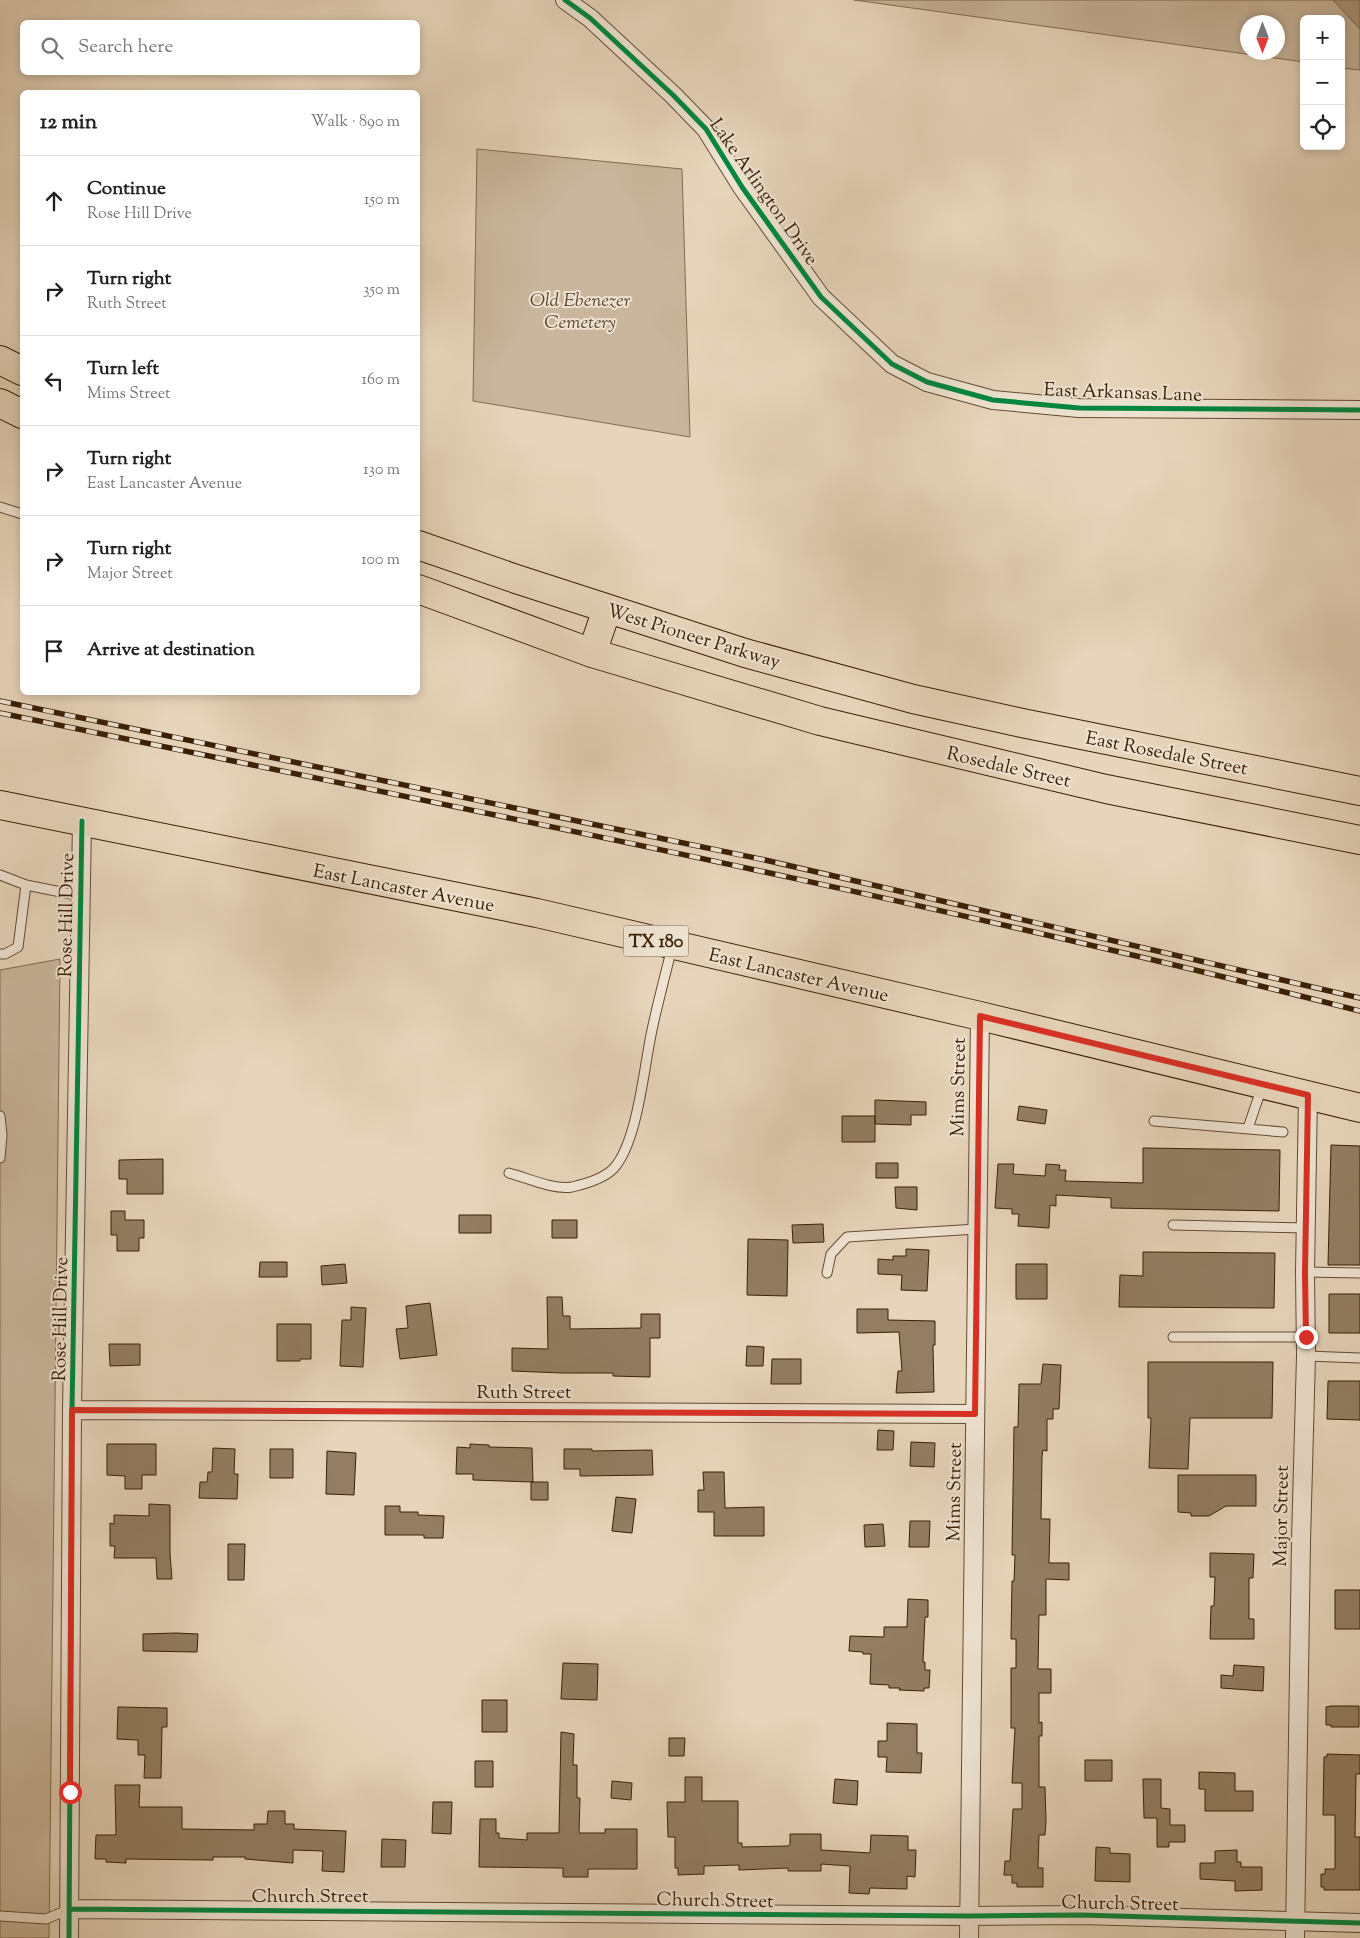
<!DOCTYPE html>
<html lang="en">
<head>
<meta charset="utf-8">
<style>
	:root { --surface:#fff; --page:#f6f6f6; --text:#202124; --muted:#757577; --line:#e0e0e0 }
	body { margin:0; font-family:"Sorts Mill Goudy",serif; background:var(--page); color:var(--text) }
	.controls { position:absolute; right:15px; top:15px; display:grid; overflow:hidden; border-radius:8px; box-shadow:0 2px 8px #0003 }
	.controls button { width:45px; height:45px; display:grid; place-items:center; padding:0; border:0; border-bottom:1px solid var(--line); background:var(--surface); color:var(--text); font:25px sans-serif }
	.compass { position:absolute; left:1240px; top:15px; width:45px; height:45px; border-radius:50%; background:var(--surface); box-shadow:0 2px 8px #0003; rotate:180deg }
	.stop { position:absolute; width:15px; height:15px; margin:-11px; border:4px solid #d93025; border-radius:50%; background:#fff }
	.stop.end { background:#d93025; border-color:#fff; box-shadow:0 1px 5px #0008 }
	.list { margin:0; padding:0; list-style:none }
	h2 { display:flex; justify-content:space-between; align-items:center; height:65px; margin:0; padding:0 20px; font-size:21px }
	h2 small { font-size:16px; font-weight:400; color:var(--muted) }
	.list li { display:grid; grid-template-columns:32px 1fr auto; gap:15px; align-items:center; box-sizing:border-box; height:90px; padding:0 20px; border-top:1px solid var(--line) }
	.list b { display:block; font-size:19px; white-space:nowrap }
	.list p { margin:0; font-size:16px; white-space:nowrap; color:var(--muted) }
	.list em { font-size:16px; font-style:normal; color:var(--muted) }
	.icon { flex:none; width:28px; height:28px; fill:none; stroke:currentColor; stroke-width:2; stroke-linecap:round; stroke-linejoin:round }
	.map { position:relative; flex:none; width:1360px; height:1938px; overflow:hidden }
	.search { position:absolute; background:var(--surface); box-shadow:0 2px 8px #0003; left:20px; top:20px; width:400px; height:55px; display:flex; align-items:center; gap:12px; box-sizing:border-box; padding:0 18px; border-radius:8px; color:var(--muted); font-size:19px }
	.panel { position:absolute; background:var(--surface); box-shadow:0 2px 8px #0003; left:20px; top:90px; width:400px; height:605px; border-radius:8px }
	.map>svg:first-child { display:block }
	.green { fill:#c9b69c; stroke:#816a50; fill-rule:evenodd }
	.water { fill:#ac977d; stroke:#7e674d }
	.building { fill:#937e63; stroke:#391f04 }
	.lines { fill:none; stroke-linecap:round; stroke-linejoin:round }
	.service-casing { stroke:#644c32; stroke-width:11 }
	.minor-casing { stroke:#644c32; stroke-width:20 }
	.primary-casing { stroke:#391f04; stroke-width:30 }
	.service { stroke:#efe4d3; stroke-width:9 }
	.minor { stroke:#efe4d3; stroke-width:18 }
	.primary { stroke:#e7d5bb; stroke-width:28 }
	.rail-casing { stroke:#391f04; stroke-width:5.5 }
	.rail { stroke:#efe4d3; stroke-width:4; stroke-dasharray:11; stroke-linecap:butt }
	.cycleway-casing { stroke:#efe4d3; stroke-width:8 }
	.cycleway { stroke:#00873e; stroke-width:5 }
	.route { stroke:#d93025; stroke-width:6 }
	.labels { text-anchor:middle; stroke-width:4; stroke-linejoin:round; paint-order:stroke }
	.shield { fill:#efe4d3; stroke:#705a42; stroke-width:1 }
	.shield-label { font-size:18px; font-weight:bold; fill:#391f04 }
	.street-label { font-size:19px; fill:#391f04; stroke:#efe4d3 }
	.park-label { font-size:19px; font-style:italic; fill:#5d452a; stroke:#efe4d3 }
</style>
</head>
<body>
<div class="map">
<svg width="1360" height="1938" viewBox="0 0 1360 1938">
	<rect width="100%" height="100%" fill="#e7d5bb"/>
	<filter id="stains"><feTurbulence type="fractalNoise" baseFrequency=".004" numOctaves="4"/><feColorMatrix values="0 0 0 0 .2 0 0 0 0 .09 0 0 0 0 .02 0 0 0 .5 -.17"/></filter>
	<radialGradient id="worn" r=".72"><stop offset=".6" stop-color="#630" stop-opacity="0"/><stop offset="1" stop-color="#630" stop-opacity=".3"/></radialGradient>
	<path class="green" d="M854,0H1333L1360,29V70L1341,68V19H1304V62ZM1248,22H1278V52H1248Z
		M477,149L682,169L690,437L473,401Z
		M60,959L49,1938H0V970Z"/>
	<path class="water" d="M1333,0H1360V29Z"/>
	<path class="building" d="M875,1100L926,1102V1115H911V1125L875,1124Z
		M1019,1106L1047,1110L1045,1124L1017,1120Z
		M842,1116H875V1142H842Z
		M1331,1145L1360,1146V1265H1328Z
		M1143,1148L1280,1150L1279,1211L1111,1208V1198L1056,1195V1206L1050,1205L1049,1228L1018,1226L1019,1214H1012V1209L995,1208L998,1164H1014L1013,1174L1045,1176L1046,1164L1060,1165L1059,1170H1066L1065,1181L1143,1183Z
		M163,1159V1194H127V1179H119V1160Z
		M876,1163H898V1178H876Z
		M895,1187H917V1210L896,1208Z
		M111,1211H125V1220H144V1238H139V1251H117V1235H111Z
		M459,1215H491V1233H459Z
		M552,1220H577V1238H552Z
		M823,1224L824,1242L793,1243L792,1225Z
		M748,1239L788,1240L787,1296L747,1295Z
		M906,1249L929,1250L927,1291L901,1290L902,1275L878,1274V1259L893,1260V1256H906Z
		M1143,1252L1275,1253L1274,1308L1119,1307L1120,1275L1143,1276Z
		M260,1262H287V1277H259Z
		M345,1264L347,1283L322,1285L321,1266Z
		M1016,1264H1047V1299H1016Z
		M1329,1294H1360V1333H1329Z
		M547,1297H562L563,1316H570V1329L641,1328V1314H660V1338H650V1377L613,1376V1373H562L512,1371V1348L548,1349Z
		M430,1303L437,1355L400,1359L396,1329L408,1328L406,1306Z
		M351,1307L366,1308L363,1367L340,1366L342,1320H351Z
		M857,1309H888V1320L935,1321V1345H933L934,1392L896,1393L898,1371H902L899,1332L857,1333Z
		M277,1324H311V1359H300V1361H277Z
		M109,1344H140V1365L110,1366Z
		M747,1346L764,1347L763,1366H746Z
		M772,1359H801V1384H771Z
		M1148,1362H1273L1272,1418H1190L1188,1469L1149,1468L1151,1418H1148Z
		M1043,1364L1061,1365L1059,1409H1053V1419H1047V1451L1043,1450L1042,1456L1041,1519H1050L1049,1563H1069V1580L1046,1579V1615H1039L1038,1669H1051V1693H1039V1723L1042,1722V1736H1039V1787H1045L1046,1821L1045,1835H1039L1038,1868H1043V1887H1017V1883H1012V1875H1004L1005,1861H1010L1013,1809H1022V1783H1012L1015,1728H1011V1668H1016V1639H1011L1012,1581H1014L1015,1555H1012L1014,1427H1018L1019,1384H1041Z
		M1328,1381H1360V1420L1327,1419Z
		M878,1430L894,1431L893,1450H877Z
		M911,1442L935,1443L934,1467L910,1466Z
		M107,1444H156V1475H142V1489H125V1476L107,1475Z
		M470,1444L489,1445V1447L532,1448L533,1482L473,1480V1474H456L457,1447L470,1448Z
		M213,1448L235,1449L234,1474H238L237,1499L199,1498L200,1482H207L208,1472H212Z
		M270,1449H293V1478H270Z
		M564,1449H592V1451L652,1450L653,1475L580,1476V1469H564Z
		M327,1451L356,1453L354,1495L326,1494Z
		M703,1472H724L725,1508L764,1507V1536H714V1512H698V1490H704Z
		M1178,1475H1256V1506H1226L1209,1516H1191V1513L1178,1512Z
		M531,1482H548V1500H531Z
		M616,1497L636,1499L632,1533L612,1531Z
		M149,1504L170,1505V1554L172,1579H157L156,1558H114L115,1546H110V1523L114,1524V1515L149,1516Z
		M385,1506H400V1512H418V1515L444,1516L443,1538H424V1535H385Z
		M910,1521H930L929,1547H909Z
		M883,1524L885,1546L865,1547L864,1525Z
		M228,1544H245L244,1580H228Z
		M1210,1553L1254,1554L1253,1578H1249V1619H1254V1639H1210L1211,1606H1214L1215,1577H1210Z
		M1335,1590H1360V1629H1335Z
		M908,1599L928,1600V1617H925L923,1662H925V1670H930L929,1688H924V1691L899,1690L900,1688H889V1685L870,1684L871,1654H863V1652L849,1651L850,1636L884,1637V1627H907Z
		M176,1633L198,1634L197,1652L143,1651V1634Z
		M563,1663L598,1664L597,1700L561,1699Z
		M1234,1665L1264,1667L1263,1691L1221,1688V1675L1233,1676Z
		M482,1700H507V1732H482Z
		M1331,1706H1359V1727H1331V1725H1326V1707Z
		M118,1707L167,1708V1727H162L161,1778H144L145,1755H138V1740L117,1739Z
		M887,1723L917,1724V1753H922L921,1773L886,1772L887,1757H878V1741H887Z
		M561,1732L574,1734L573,1765H577V1798H580L579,1833H605V1829H637V1869H588V1877H563V1868L479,1867L480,1819H496V1833H499V1838L527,1840V1833H559Z
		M669,1738H685L684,1756H669Z
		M1327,1754L1360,1755V1774H1356L1355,1837H1360V1890H1324V1887H1321V1874H1325V1869H1335V1815H1323L1324,1757H1327Z
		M1085,1760H1112V1781H1085Z
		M475,1761H493V1787H475Z
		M1199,1772L1235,1773V1791H1253V1811H1205V1789H1199Z
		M685,1777H702V1801H738V1843H742V1847L788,1846L790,1844V1834H821V1850L870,1853L871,1835L908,1836V1850H916L915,1877L907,1876V1889L870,1888L869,1894L849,1893L850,1866L821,1864V1871H788V1868L739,1870V1865L704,1866V1874L678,1875V1868H675V1837H668L667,1802H685Z
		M835,1779L858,1781L857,1805L833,1803Z
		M1143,1779H1161V1808L1170,1809V1825H1185V1842H1169V1847H1157V1818H1144Z
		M612,1781L632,1783L631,1800L611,1798Z
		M115,1785H140L139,1807H182V1829L254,1830V1824H267L268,1811H285V1824H294V1829L346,1831L344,1872L322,1871L323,1851L293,1850V1863L245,1859V1857H213V1860L126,1859V1863L106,1862V1859H95L96,1835H116Z
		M433,1802H452L451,1834L432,1833Z
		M382,1839L406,1840L405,1867H381Z
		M1096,1847L1110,1848V1853L1130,1854V1882L1095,1881Z
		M1237,1850V1862H1241V1867H1262V1890L1235,1891V1881L1200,1879V1863H1215V1851Z"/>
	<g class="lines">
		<defs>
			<path id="service" d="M0,507L22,514
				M0,875L26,885L81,896
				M0,954H5L18,947L26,885
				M0,1116L2,1135L0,1158
				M1154,1121L1283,1132
				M1248,1128L1262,1087
				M509,1173C528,1178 552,1190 572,1187C585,1184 604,1179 614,1168C638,1141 644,1066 652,1030C658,1002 665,975 672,948
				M1173,1225L1306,1228
				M1305,1272L1360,1273
				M827,1273L831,1254L847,1237L977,1229
				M1173,1337H1306
				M1306,1356L1360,1358
				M0,1916L46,1919L70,1909"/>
			<path id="minor" d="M565,0L590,18L673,95L706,129L742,187L821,297L892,364L927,382L993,400L1079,408L1360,410
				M72,1410L975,1414
				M70,1909L969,1916L1081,1915L1360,1923
				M69,1938L72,1410L82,821
				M969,1938L980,1016
				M1295,1938L1301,1541L1306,1356L1305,1272L1308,1095"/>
			<path id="primary" d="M0,360L22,371
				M0,403L22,414
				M418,545L516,579L745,653L913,699L1022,723L1360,791
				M418,589L592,653L820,721L1106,789L1360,840
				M592,653L607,609
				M0,805L537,913L980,1016L1360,1108"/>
		</defs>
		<use href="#service" class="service-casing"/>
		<use href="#minor" class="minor-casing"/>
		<use href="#primary" class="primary-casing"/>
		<use href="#service" class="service"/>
		<use href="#minor" class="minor"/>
		<use href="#primary" class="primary"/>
		<defs>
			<path id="rail" d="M0,701L765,860L1360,998
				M0,713C454,807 910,896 1360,1011"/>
		</defs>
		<use href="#rail" class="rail-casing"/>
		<use href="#rail" class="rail"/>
		<defs>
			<path id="cycleway" d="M565,0L590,18L673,95L706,129L742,187L821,297L892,364L927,382L993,400L1079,408L1360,410
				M70,1909L969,1916L1081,1915L1360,1923
				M69,1938L72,1410L82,821"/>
		</defs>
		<use href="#cycleway" class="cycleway-casing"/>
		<use href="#cycleway" class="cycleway"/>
	</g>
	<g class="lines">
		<path class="route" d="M70,1792L72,1410L975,1414L980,1016L1308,1095L1305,1272L1306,1337"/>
	</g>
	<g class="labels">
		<rect class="shield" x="623.5" y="925.5" width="65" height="31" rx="4"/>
		<g class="shield-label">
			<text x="656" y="947">TX 180</text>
		</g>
		<g class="street-label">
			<text transform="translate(765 191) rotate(55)" y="7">Lake Arlington Drive</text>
			<text transform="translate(1123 391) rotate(2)" y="7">East Arkansas Lane</text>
			<text transform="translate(694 635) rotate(17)" y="7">West Pioneer Parkway</text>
			<text transform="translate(1167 752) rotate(11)" y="7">East Rosedale Street</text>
			<text transform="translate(1009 766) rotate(13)" y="7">Rosedale Street</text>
			<text transform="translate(404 887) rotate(11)" y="7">East Lancaster Avenue</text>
			<text transform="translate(65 915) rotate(-89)" y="7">Rose Hill Drive</text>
			<text transform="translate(799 974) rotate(13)" y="7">East Lancaster Avenue</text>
			<text transform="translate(957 1087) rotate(-89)" y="7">Mims Street</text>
			<text transform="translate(59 1319) rotate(-89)" y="7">Rose Hill Drive</text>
			<text x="524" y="1398">Ruth Street</text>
			<text transform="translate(953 1492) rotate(-89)" y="7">Mims Street</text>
			<text transform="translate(1280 1516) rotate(-89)" y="7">Major Street</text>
			<text x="310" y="1902">Church Street</text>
			<text transform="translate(715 1899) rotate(1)" y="7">Church Street</text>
			<text transform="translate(1120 1902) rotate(1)" y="7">Church Street</text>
		</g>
		<g class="park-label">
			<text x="580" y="306">Old Ebenezer<tspan x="580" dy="22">Cemetery</tspan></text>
		</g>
	</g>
	<rect width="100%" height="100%" filter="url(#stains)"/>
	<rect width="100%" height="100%" fill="url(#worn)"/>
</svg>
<div class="controls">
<button>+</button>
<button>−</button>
<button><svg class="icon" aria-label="locate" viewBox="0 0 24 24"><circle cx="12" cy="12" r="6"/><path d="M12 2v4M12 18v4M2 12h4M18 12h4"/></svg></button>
</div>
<svg class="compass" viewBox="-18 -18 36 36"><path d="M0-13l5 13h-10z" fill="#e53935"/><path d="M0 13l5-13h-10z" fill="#757577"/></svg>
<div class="stop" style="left:70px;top:1792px"></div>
<div class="stop end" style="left:1306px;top:1337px"></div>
<div class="search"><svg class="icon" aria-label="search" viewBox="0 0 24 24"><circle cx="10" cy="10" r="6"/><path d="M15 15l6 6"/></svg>Search here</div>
<section class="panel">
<h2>12 min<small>Walk · 890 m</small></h2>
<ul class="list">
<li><svg class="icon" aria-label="ahead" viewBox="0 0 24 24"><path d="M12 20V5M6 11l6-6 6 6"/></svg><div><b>Continue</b><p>Rose Hill Drive</p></div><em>150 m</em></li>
<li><svg class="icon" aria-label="right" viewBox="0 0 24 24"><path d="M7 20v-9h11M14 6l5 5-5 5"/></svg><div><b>Turn right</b><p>Ruth Street</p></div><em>350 m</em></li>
<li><svg class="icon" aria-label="left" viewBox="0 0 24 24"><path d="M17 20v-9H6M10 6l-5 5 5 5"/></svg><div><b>Turn left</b><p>Mims Street</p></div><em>160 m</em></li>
<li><svg class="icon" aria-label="right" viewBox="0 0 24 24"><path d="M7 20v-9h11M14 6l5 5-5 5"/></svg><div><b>Turn right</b><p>East Lancaster Avenue</p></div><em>130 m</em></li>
<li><svg class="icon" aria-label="right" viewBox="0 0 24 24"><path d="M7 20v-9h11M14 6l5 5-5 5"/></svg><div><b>Turn right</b><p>Major Street</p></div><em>100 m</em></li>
<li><svg class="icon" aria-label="arrive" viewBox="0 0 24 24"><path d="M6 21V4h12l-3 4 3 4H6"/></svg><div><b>Arrive at destination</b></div></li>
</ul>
</section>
</div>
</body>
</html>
